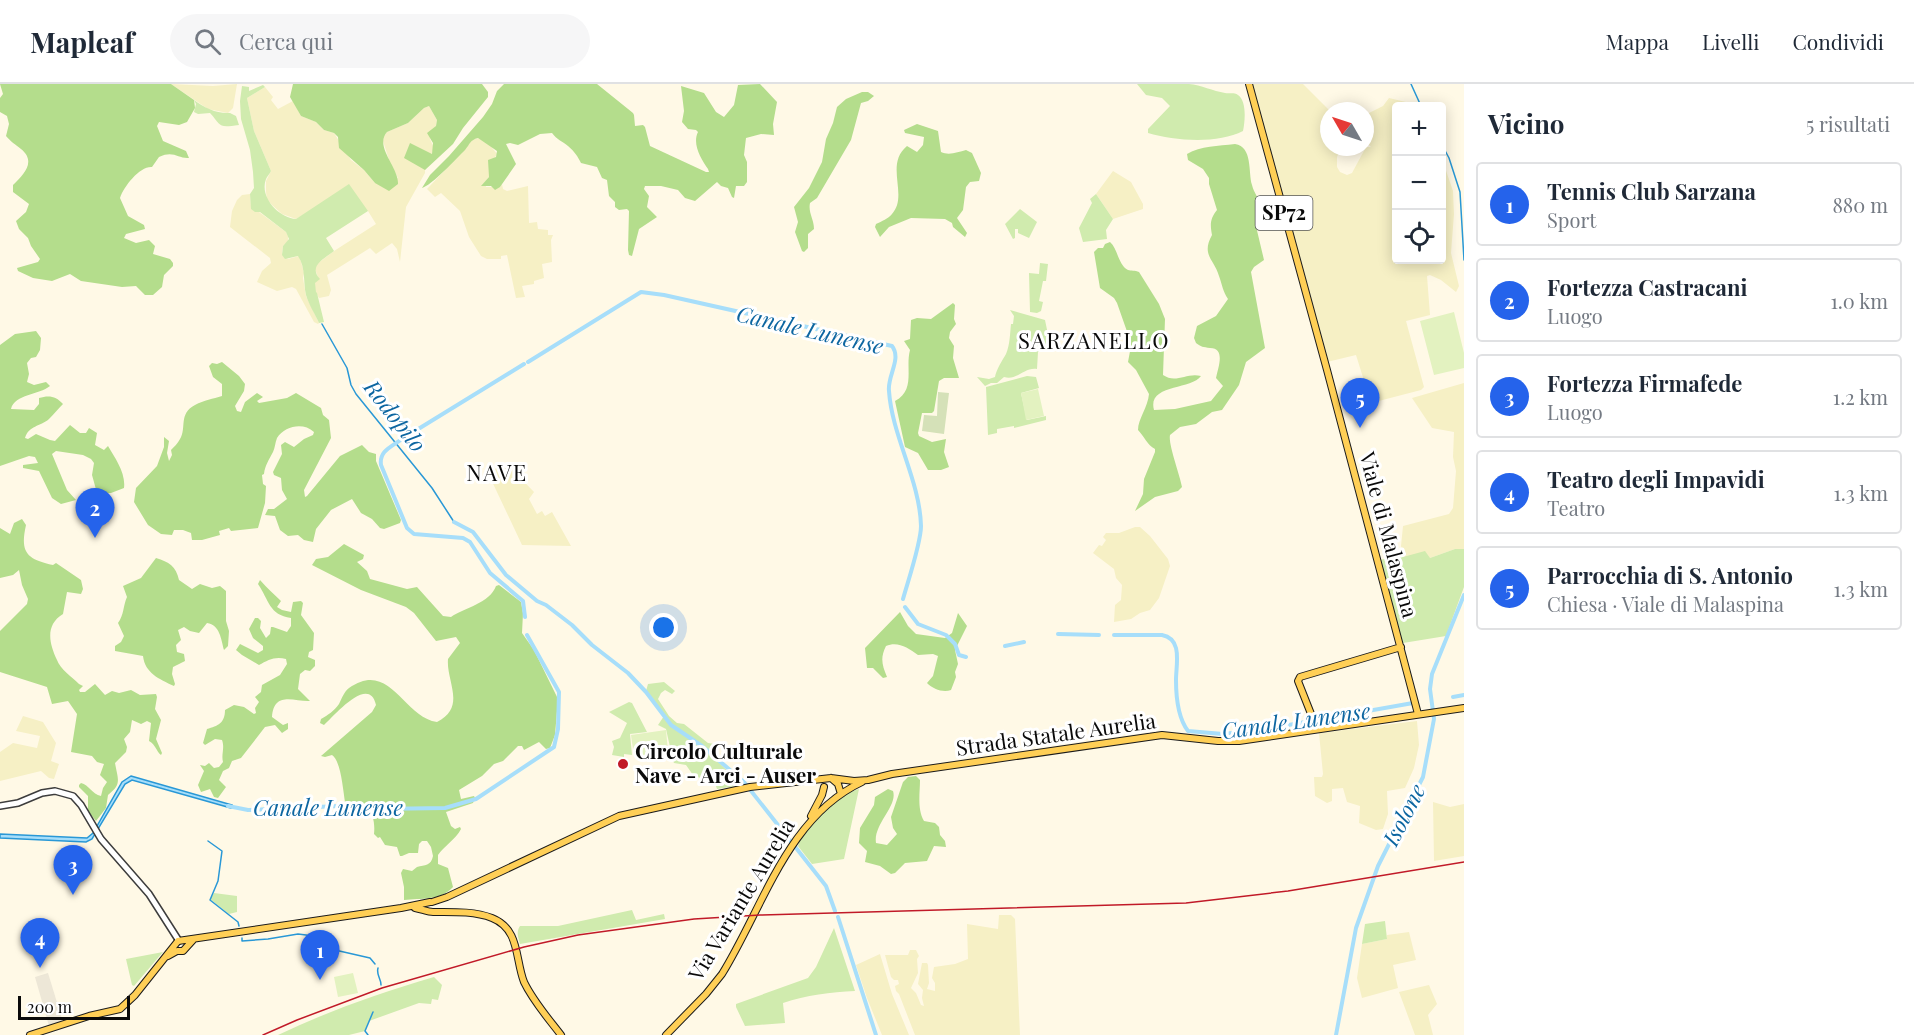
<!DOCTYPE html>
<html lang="it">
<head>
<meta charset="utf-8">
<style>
	:root { --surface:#fff; --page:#f6f6f7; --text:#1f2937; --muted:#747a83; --line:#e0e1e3; --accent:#2563eb }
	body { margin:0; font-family:"Playfair Display",serif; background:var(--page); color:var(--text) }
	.controls { position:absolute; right:18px; top:18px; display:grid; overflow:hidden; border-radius:6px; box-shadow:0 3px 15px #0003 }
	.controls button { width:54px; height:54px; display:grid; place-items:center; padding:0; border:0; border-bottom:2px solid var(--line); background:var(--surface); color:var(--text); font:30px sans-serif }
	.compass { position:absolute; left:1320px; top:18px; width:54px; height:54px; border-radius:50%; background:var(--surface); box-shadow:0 3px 15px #0003; rotate:309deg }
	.scale { position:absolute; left:18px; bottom:15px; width:112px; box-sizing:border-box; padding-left:6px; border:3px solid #0a0a0a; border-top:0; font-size:16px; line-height:21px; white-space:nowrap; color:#0a0a0a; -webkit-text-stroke:4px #fff; paint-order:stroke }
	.you { position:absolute; left:664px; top:544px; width:21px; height:21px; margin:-15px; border:4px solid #fff; border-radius:50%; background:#1a73e8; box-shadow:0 0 0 9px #1a73e833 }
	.badge { display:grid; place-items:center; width:39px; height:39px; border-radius:50%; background:var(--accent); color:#fff; font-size:20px; font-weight:700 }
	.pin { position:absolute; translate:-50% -50px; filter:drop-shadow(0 2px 3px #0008) }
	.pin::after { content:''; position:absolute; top:32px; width:21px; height:18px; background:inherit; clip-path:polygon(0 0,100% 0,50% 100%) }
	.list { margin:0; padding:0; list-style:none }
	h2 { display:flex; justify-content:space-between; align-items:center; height:78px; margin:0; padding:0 24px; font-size:26px }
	h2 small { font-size:20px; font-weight:400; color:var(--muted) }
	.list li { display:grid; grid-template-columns:39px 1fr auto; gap:18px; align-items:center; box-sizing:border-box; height:84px; margin:0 12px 12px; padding:0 12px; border:2px solid var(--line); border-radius:6px }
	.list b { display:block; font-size:22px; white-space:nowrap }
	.list p { margin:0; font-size:20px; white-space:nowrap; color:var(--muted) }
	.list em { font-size:20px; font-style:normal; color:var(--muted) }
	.icon { flex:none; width:33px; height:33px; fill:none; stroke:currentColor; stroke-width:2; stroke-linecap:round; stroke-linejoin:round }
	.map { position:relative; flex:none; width:1464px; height:951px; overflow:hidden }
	header { display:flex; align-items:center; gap:36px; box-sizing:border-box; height:84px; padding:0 30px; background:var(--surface); border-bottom:2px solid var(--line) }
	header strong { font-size:28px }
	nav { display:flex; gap:33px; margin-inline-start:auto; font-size:21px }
	.search { width:420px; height:54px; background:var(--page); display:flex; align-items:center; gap:15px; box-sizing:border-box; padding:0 21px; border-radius:33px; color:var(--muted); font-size:22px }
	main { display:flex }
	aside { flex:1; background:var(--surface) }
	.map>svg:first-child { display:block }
	.farmland { fill:#f6f0c5 }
	.green { fill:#d0ebae }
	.forest { fill:#b4dd8c }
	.cemetery { fill:#d5e1b8 }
	.pitch { fill:#e3f2c0 }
	.plaza { fill:#ede7d7 }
	.water { fill:#a7defa; stroke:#2998d6; stroke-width:1.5 }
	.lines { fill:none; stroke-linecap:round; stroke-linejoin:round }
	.stream { stroke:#2998d6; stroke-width:1.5 }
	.canal { stroke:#a7defa; stroke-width:4 }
	.minor-casing { stroke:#3d3d3d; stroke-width:8 }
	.major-casing { stroke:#1b1b1b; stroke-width:8 }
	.minor { stroke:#fff; stroke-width:5 }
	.major { stroke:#ffcf56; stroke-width:6 }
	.rail { stroke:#c11a28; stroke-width:1.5 }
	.poi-dot { fill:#c11a28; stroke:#fff; stroke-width:2 }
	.labels { text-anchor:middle; stroke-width:6; stroke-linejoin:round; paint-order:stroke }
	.shield { fill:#fff; stroke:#545454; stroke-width:1.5 }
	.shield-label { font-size:20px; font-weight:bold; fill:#0a0a0a }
	.street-label { font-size:21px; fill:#0a0a0a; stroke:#fff }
	.poi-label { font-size:21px; font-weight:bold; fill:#0a0a0a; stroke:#fff; text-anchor:start }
	.water-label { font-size:22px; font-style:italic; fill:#0d66a1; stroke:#fff }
	.neighbourhood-label { font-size:22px; letter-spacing:1.5px; fill:#0a0a0a; stroke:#fff }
</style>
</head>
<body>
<header>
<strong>Mapleaf</strong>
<div class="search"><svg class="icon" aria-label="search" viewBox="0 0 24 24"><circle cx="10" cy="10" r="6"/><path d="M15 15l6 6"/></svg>Cerca qui</div>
<nav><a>Mappa</a><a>Livelli</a><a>Condividi</a></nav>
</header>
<main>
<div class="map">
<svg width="1464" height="951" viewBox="0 0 1464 951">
	<rect width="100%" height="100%" fill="#fff9e6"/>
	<path class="farmland" d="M171,0L213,2L237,0L233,24L228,29L208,25Z
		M1252,0H1303L1330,27L1329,63H1341L1337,73V83L1340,88L1347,91L1352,89L1366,63H1371L1365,57V31L1383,22L1389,14L1410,19L1412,22H1396V176H1442V75L1453,107L1454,130L1451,169L1459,202L1456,208L1441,196L1430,191L1427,192L1430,231L1406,237L1424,303L1421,306L1371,319L1356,271L1327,278Z
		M265,3L273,13L271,16L278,25L293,17L301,32L316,38L324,46L334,49L351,76L364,86L375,99L398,94L390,79L383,57L384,52L387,48L408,39L424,24L429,22L437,36L436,42L430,55L434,64L425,86V89L406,123L400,178L397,165L392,159L376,170L370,164L327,191L331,206L329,212L319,214L316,209L314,199L318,193L315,185L317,180L334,167L376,140L368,127L307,129L296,135L282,130L272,121L267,115L266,108V97L271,87L254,47L247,14Z
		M479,54L490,61L497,70L489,84V93L485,98L486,103H500L502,100L503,105L507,107L528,102L529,139L537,138L538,145L548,146V151H553L551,156L552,178L542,180L544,194L534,197V200L522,202L525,213L516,214L507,171L501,172V175H487L481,172L469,153L460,127L441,109L435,113L427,105L464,66L471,56Z
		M1113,87L1131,98L1143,120V125L1113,135L1096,110Z
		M250,110L251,122L286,148L288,152V157L283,162L282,169L288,175L299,172L300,174L304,189L303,194L306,212L319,239L318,240L314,238L296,205L292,203L277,207L257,198L262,187L271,179L270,174L230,143L232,127L237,116L242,111Z
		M1464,299V465H1455L1430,474L1403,473L1401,462L1403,442L1449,430L1453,424L1456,387L1453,373L1454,348L1432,344L1412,314Z
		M506,379L534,408L529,415L537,430L542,427L545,432L552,428L571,462L522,461L488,389Z
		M1135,443H1140L1150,452L1168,475L1170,482L1159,514L1150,526L1140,529L1131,535L1114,538L1115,521L1121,516L1122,501L1116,494L1114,485L1093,469L1099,461L1102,462L1106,456L1103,453L1106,449H1119Z
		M23,632L43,638L56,659L51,677L59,680L54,695L49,694L41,687L0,697V668L13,659L37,664L40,652L16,647Z
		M1417,637L1419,661L1414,684L1405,704L1387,707L1388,730L1383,745L1376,746L1359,739L1360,722L1347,718L1343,704L1332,705V717L1327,719L1315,712L1314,693H1322L1323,690L1319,649Z
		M1433,718L1450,723L1464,720V772L1434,777Z
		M999,831H1011L1015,835L1020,951H915L899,910L896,907L895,902L899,900L898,896H894L891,893L885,871H908L910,866H916L919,872L917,875L918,889L911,904L916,909L921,921L924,922L922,914L923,906L918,900L922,879H927L928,881L929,899L927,905L935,907V899L932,894L934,883L955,880L968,875L967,840L998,845Z
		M1409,848L1416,876L1393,881L1398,904L1362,914L1357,894L1362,860L1387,855V851Z
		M880,870L892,910L909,951H882L867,914L856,881Z
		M1429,901L1437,920L1428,931L1433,951H1415L1399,908Z"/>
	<path class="green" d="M1137,0C1154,0 1172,0 1189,0C1201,1 1213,7 1225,9C1229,10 1234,8 1238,11C1247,17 1245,38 1243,47C1218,60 1175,57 1148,49V45L1170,22L1162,14L1146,11Z
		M263,1L265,3L247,14L254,47L271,87C270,90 267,92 266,95C259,113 279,134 296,135L349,100L368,127L326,154L334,167C324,175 308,182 320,195L315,199L316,208L317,209L324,238L319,239C315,230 309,221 306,211C303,198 306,184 298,172L285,175L282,171L283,162L289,155L286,148L260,128H255L251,125L250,110L254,104L253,88L250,66L241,35L240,17L242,2L249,3V7Z
		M194,16C205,24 217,30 230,29L236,32L239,41C217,44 222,42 210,29L198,30L194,28L196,20Z
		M1096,110L1113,135L1106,146L1107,155L1083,158L1079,144L1092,119L1090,115Z
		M1020,125L1037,138L1029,154L1018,149V145H1015V154L1013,155L1005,140Z
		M1040,179L1048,180L1046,197H1043L1039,217L1043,218L1041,227L1037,229L1030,228L1029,189L1039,190Z
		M1010,226L1045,236L1051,265L1038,268L1037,285C1024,283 1017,297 1004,293L997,299H991L985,302L977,293L989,295L995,293C996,286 1003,275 1006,270C1010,261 1010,249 1011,240H1013L1014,232Z
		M1027,292L1036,293L1039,304L1021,309L1027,336L1046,332V336L1014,344V342L997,345V349L988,351L986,303Z
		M1455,465H1464V503L1446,552L1403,559L1380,476L1392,473H1403L1425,467L1430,474Z
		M664,598L675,607L672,610L665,606L661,609L658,615L669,632L677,639L684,640L708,659L715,660L714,664L708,668L742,701L717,705L714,696L702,698L700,694L693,691L686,681L674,679L671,673L673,666L670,663L666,645L658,641L664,632L646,607L648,600Z
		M629,618L632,619L647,648L630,650L632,671L624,670V673L612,671L614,663L612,657L620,654L627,639L609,628Z
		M859,705L844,775L812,780L798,762C803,741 839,710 859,705Z
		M214,809L237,812V828L229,830L210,815Z
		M632,826L636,836L664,830L665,835L520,860C518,853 516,848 520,842H558Z
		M1385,837L1387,855L1362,860L1365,840Z
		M834,844L855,907C831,908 806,911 783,919L785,939L745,942L736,923V920L808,894L816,883Z
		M163,868L134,902L132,901L126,875Z
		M434,893L442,901L438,916L432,915L431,920L419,919L369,937L365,947L349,951H278C328,927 380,909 434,893Z"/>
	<path class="forest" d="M0,0H171L194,16L195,24L187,38L179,41L159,38L157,42L163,57L186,67L189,74C178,75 174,66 159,73L152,83C140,82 124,102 120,114L128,132L144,141L145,145L126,150L124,154L136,159L149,156L155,162L153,170L170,175L173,179V182L164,191L162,203L153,211H145L136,202L122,203L81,197L70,190L52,197L33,194L18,187L17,184L38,178L40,175L31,162L28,154L19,145L16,137L26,128L29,120L13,108V101C23,91 37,78 21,65C15,60 11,58 6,52L9,40L7,32L0,28V14L3,10Z
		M293,0H482L488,8V13L463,44L453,60L425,86L404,74L410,59L432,70L433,59L427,49L436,42L437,36L429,22L424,24L408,39L387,48C374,63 399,83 398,100L389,107L375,99L364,86L339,64L338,53L334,49L324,46L316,38L301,32L290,13Z
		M504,0H597L633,29L634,31L635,42L643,41L645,43L650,62L706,88H709L708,85C701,75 692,60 698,48L696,46L688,45L682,38L684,27L681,2L704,9L716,28L724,33L734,21L738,1L760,0L777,18L773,40L774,51L761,50L746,54L744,71L747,78V98L744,102H736L734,114L732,113L728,104L721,102L717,98L695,117L685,114L678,106L661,102H645L644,105L649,112L647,123L657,133L639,145L632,172L629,171L628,166L629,127L627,125L619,126L615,123V118L609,112L607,96L602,94L597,83L581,79C578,73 575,68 568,62C562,57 557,56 552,49L540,50L518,61L510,59L506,60L516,80L500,103L495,106L491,102H481L489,93L488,76L496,73L497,67L478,54C470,56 470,60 465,66C457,74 431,102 422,104L430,91L449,72L483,33L492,20L497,7Z
		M862,8H868L874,12L868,17L861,19L851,56L817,114L810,119C808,129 814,135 814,145L808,150V164L804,168L802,167L795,148L798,138L794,123L809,104L822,78L826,55L833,39L837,23L846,15Z
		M917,40L938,47L941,68C949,72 958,68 966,66L972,69L981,89L979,97L970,98L966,103L963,126L957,134L967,149L965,153L953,143L952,139L945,135L911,134L889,143L880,153L875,143L876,140C882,137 888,135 892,130C909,111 884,81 907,62L917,68L923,61L924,53L905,49L904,46Z
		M1235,60C1253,63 1248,88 1252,101C1254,109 1259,115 1262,123L1255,133V138L1264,176L1254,183L1251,188L1265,264L1246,278L1239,301L1222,326L1212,328L1196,340L1180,343L1170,351C1168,360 1180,391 1182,403L1178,407L1155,413L1135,427L1143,410L1144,395L1155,368V365C1147,361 1144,352 1138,346C1138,335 1148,323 1149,310L1136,286L1128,278L1131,262L1130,256L1117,219L1114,214L1100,204L1094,168L1098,164H1103L1105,160L1110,158C1118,165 1118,181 1128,186C1131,187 1135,186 1139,188L1159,220L1165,235L1163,291C1176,300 1187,288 1201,292C1191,306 1147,300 1154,326L1175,325L1211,317L1223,302L1216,294C1218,284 1226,264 1210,264C1203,263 1201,263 1196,259L1194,254L1197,242L1216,232L1228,215C1223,208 1222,200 1219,192C1214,175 1201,171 1212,151C1210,140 1210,135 1217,126L1209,100V94L1203,85L1188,76L1187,70C1201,62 1218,62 1235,60Z
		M953,219L955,221L954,235L956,240L950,248L949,254L954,262L953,274L959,294H944L939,297L934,327L932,329H922L918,349L919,352L932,358L946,355L944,368L949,383L941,386H928L918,369L905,363L895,317C916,306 905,284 910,266L904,257L910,255L911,236L917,234L931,235Z
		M36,247L41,254L40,266L36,273L31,274L27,279L29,290L27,298L34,301L46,298L50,302C39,311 15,310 11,325L34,326L39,320V314C49,311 56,312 63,320C58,325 54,330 49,335C40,343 29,341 25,354L28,355L36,350L50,356L55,357L70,341L80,349H86L89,344L97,349L95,361L104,366L108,362C115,374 126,389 124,404L111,409H97L92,391L94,379L91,375L83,371L56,367L52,370L67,406L76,416L61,420L52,414L39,387L23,384V381L38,379L35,373L29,372L0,382V261L15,250Z
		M222,278L239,292L245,300L244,307L235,322L237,327L241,328L245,318L257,309L263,313L257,317L259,319L287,314L296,309L321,324L323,331L329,336L331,354L304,406L305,413L307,412L340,372L362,361L369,368L376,370V377L401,436L400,439L384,445L380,444L372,435L361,429L352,415L331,426L316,445L313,458L304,456L298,451L288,452L280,446L275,432L265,431L268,425H274L287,415L282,406L281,394L274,391L273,388L282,370L281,361L285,358L294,363L304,355L313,351L314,348C303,338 285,342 277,354C275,359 275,364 273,368C269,376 265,381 264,390L262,391L263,400L266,402L265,419L258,444L231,447L229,444L219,447L220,451L202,456H192L191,449L183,446H174L172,451L161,450L148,441L134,418L136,404L157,382L164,363V353L169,357L167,369L169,377L172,371L171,366C174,363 178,359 180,355C187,344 178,330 195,321C204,316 213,315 222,312V300L213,293L209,282L212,279L217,280Z
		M22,435L26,441C20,468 26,475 53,481L56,479L81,496L83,505L81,510L67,508L63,530C45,541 49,559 57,576C60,585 72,593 79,600L83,602L79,606L80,608H85L95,600L105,611L112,607L119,609L131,606L140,611L156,610L157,613L155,625L161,636L156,655L162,669L161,671C156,667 156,661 149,657L151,639L147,637L141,640L132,636L130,648L124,655L127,663L126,668L115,679C118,696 122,700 108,711L106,724L96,737L88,727V712L79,703V701L81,699C89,701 92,710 101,712L103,704L107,698L100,691L104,680L97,678L92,672L71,668L77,630L68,617L52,620L47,603L0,588V547L27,520L28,515L22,501L19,486L13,491L0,494V444L10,450L14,439Z
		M344,460L364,471L363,475L357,478L367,487L370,495L407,505L417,503L443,532L451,533C464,524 490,519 496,502L499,501L521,518L523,529L522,549L534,566L558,615L555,651L550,664L546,665L539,658L524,666L522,662H518L503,677L494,680L482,692L459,706L461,715L474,712L475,714L473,719L446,728L451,742L455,745L460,743L461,745C456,755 443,763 438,771V780L448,784L453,803C440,817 421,814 404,816V803L401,789L403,785L412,787L417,783C425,781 431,782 433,772L431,763L427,757H422L419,760L418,769H409L402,772H400L397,763L385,761L380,753L378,754L374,750C375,741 374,727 364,722C358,719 351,721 345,718C343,706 341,677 332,671L325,673L321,672L372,628L376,621C369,590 334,632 324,641L320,639L321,635C328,631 334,627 339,620C342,614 344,608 349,604C390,575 403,633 437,638C467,623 446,597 448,575L460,559L456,553L436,557L414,529L406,523L361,506L312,481L316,475L328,473Z
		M156,474C169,478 176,482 179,496L192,505L200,500L212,504L220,502L226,507V537L229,547L228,562L224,566C221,555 220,541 207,539L199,549L190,547L184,543L178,546L181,556L176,561L177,568L184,570L185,577L173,583L172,590L175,600L174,602C159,595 145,589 143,572L115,567V562L121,558L124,552L118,539C124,531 123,522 127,513L123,502L141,494Z
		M260,496C267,504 274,510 281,517L277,523L282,526L291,528L293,518L301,517L303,519L301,531L314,549L313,566L309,568L308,573L315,576V582L310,587L305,586L300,590L298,605L310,617C295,618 274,606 272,633L283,641L288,639V645L282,649L275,641L265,643L241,674L232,677L229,684L223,687L219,696L226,703L218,714L214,713L210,705L201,708L198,701L204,687L200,681L205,682L209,679L214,684L219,683L223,678C221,670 225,664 222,656L215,655L205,661L203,659L207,645C218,642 225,639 225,626L234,621L244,623L254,630L256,629L255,624L259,618L255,613L261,608L262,601L280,591L287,580L286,575C275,572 268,576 259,581L242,571L236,566L240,560L258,569L263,566V562L253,554L249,545L255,534H258L261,537L260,544L266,554L270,550L271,543H273L287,548L291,542V534C269,531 269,516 258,500Z
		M900,528L908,542L916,550L945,554L952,549L958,529L967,542L955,566L958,580L955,588L956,593L951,606C943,609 933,605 927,599L933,592L938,572L933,570L918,571C908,564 898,557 886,562C880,574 882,581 887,593L883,594L873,584H867L865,564Z
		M916,692L920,696C920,709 917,725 924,737L935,739L939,743L940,751L945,757L946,763L934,762L927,777L905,779L895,789L891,790L880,782L865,778L867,767L859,759L860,744L874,721L875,713L888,705L893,707C898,722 873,740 876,759L887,761L897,750L893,744L891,733L903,698L908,693Z"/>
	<path class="cemetery" d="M938,308L949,309L944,350L922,347L924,331L937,332Z"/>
	<path class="pitch" d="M1454,228L1464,269V284L1434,291L1420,237Z
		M1038,305L1044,332L1026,336L1021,309Z
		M666,646L668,668L634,672L631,651Z
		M353,889L358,909L338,913L334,893Z"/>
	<path class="plaza" d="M48,889L63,938L49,942L35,893Z"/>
	<path class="water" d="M131,692L232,721L231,724L132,696L125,700L92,755L86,758L0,754V750L87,754L93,749L122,698Z"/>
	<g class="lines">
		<path class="stream" d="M1411,0L1421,22
			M1442,61L1449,74L1460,108L1464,176
			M322,240L347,284L351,301L356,310L432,404L454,438
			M208,757L222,767L218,797L210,816L238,838L239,842
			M242,854V857L268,855L298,850L330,854L333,856L335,866L370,874L375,880
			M378,884C376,891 381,894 381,901
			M368,951L365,947L373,928"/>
		<path class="canal" d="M528,278L641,208L664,211L892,262C902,275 887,292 889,307C892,352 920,397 921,442C921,459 908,497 903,515
			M524,280L402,355C391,363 379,367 381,381L407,444L414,450L463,454L470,458L490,489L523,517L525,533
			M454,438L473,448L506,491L537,517L546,521L572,541L592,561L628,589L646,608L671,641L702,662L744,698L826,802L835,827
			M905,523L918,540L946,551L955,560L959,571L966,573
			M1058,550L1099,551
			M1114,551H1162C1183,555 1176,580 1176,596C1176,612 1178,634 1188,647L1223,650L1266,645L1413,619
			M1005,562L1024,558
			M1453,613L1464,611
			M228,722L248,726L339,722L377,725L445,724L476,715L554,663L558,645L559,608L527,551
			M838,833L876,951
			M1336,951L1356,844L1378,782L1423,693L1434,635L1430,605L1432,590L1464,511"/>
		<defs>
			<path id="minor" d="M0,722L18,719L42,709L55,707L73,712L81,721L101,755L149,810L179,857"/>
			<path id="major" d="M1249,0L1327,286L1418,630
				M1317,645L1298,597L1300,593L1401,563
				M831,694L838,700L841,710
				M811,732L822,711L824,703
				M432,818L447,813L619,732L750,703L831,694L854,697L868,696L892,690L1162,651L1218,657H1239L1464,624
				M415,824C421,825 428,828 433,828C452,828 474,827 492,834C520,845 515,875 524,898C533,917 548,934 561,951
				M168,872L177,867H183L193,856
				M30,951L89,932L120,925L135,911L178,857L401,824L430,818
				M666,951L706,910L722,890C763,824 787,733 862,698"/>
		</defs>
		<use href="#minor" class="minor-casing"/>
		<use href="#major" class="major-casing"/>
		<use href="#minor" class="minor"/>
		<use href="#major" class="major"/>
		<path class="rail" d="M263,951L297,936L382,904L524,863L578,851L694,835L760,831L1186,819L1288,807L1464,778"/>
	</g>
	<circle class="poi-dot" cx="623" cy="680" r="6"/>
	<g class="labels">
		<rect class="shield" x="1255.5" y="112" width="57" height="34" rx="4.5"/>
		<g class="shield-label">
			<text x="1284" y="136">SP72</text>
		</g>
		<g class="street-label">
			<text transform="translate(1388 451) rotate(75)" y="7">Viale di Malaspina</text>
			<text transform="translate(1056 651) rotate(-8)" y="7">Strada Statale Aurelia</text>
			<text transform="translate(742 816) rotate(-59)" y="7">Via Variante Aurelia</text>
		</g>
		<g class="poi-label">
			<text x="635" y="675">Circolo Culturale<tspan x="635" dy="24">Nave - Arci - Auser</tspan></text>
		</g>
		<g class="water-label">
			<text transform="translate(810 246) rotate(13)" y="8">Canale Lunense</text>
			<text transform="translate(395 332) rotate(52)" y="8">Rodopilo</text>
			<text transform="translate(1296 637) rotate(-8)" y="8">Canale Lunense</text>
			<text x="328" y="732">Canale Lunense</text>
			<text transform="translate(1404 731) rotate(-63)" y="8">Isolone</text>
		</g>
		<g class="neighbourhood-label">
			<text x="1094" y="265">SARZANELLO</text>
			<text x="497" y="397">NAVE</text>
		</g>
	</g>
</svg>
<div class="controls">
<button>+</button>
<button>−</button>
<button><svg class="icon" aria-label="locate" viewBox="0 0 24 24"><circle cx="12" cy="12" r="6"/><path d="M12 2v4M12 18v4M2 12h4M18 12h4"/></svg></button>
</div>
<svg class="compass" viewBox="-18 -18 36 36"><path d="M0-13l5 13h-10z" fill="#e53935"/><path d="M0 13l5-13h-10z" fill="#747a83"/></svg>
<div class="scale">200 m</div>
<div class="you"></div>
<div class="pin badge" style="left:320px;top:896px">1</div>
<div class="pin badge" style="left:95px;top:454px">2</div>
<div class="pin badge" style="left:73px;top:811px">3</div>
<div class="pin badge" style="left:40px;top:884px">4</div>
<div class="pin badge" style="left:1360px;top:344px">5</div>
</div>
<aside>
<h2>Vicino<small>5 risultati</small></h2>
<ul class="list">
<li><span class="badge">1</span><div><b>Tennis Club Sarzana</b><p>Sport</p></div><em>880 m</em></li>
<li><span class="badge">2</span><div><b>Fortezza Castracani</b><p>Luogo</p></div><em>1.0 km</em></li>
<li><span class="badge">3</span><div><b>Fortezza Firmafede</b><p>Luogo</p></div><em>1.2 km</em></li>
<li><span class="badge">4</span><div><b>Teatro degli Impavidi</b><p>Teatro</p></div><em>1.3 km</em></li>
<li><span class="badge">5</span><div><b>Parrocchia di S. Antonio</b><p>Chiesa · Viale di Malaspina</p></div><em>1.3 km</em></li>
</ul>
</aside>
</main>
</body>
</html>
